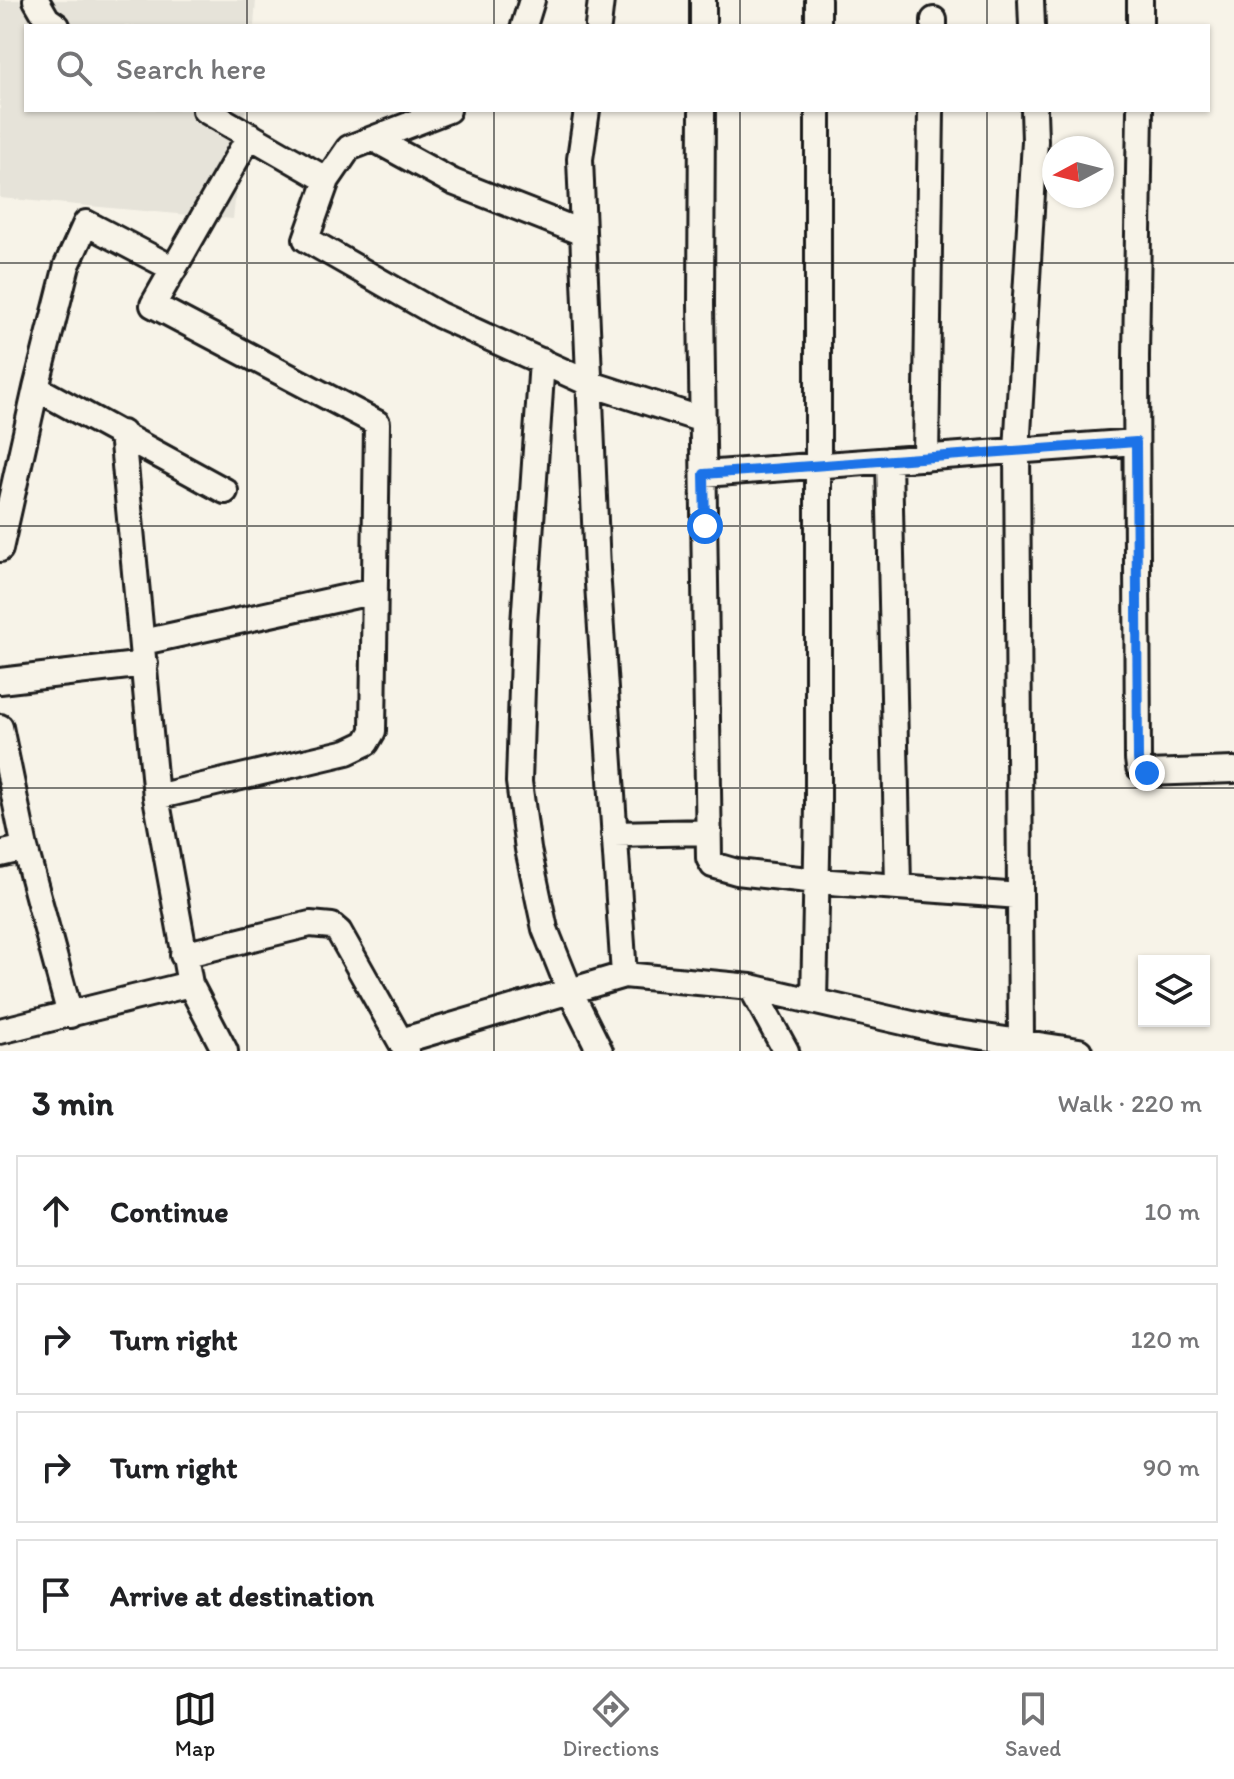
<!DOCTYPE html>
<html lang="en">
<head>
<meta charset="utf-8">
<style>
	:root { --surface:#fff; --page:#f2f2f2; --text:#202124; --muted:#757577; --line:#e0e0e0; --accent:#1c1c1c }
	body { margin:0; font-family:Itim,sans-serif; background:var(--page); color:var(--text) }
	.controls { position:absolute; right:24px; bottom:24px; display:grid; overflow:hidden; border-radius:0px; box-shadow:0 2px 6px #0004 }
	.controls button { width:72px; height:72px; display:grid; place-items:center; padding:0; border:0; border-bottom:2px solid var(--line); background:var(--surface); color:var(--text); font:40px sans-serif }
	.compass { position:absolute; left:1042px; top:136px; width:72px; height:72px; border-radius:50%; background:var(--surface); box-shadow:0 2px 6px #0004; rotate:263deg }
	.stop { position:absolute; width:24px; height:24px; margin:-18px; border:6px solid #1a73e8; border-radius:50%; background:#fff }
	.stop.end { background:#1a73e8; border-color:#fff; box-shadow:0 2px 8px #0008 }
	.list { margin:0; padding:0; list-style:none }
	h2 { display:flex; justify-content:space-between; align-items:center; height:104px; margin:0; padding:0 32px; font-size:34px }
	h2 small { font-size:26px; font-weight:400; color:var(--muted) }
	.list li { display:grid; grid-template-columns:52px 1fr auto; gap:24px; align-items:center; box-sizing:border-box; height:112px; margin:0 16px 16px; padding:0 16px; border:2px solid var(--line); border-radius:0px }
	.list b { display:block; font-size:30px; white-space:nowrap }
	.list em { font-size:26px; font-style:normal; color:var(--muted) }
	.icon { flex:none; width:44px; height:44px; fill:none; stroke:currentColor; stroke-width:2; stroke-linecap:round; stroke-linejoin:round }
	.map { position:relative; flex:none; width:1234px; height:1051px; overflow:hidden }
	.search { position:absolute; background:var(--surface); box-shadow:0 2px 6px #0004; left:24px; right:24px; top:24px; height:88px; display:flex; align-items:center; gap:20px; box-sizing:border-box; padding:0 28px; border-radius:0px; color:var(--muted); font-size:30px }
	.sheet { height:616px; background:var(--surface) }
	nav { display:flex; justify-content:space-around; align-items:center; box-sizing:border-box; height:112px; border-top:2px solid var(--line); background:var(--surface); font-size:22px; color:var(--muted) }
	nav a { display:grid; justify-items:center; gap:4px }
	nav .on { color:var(--accent) }
	.map>svg:first-child { display:block }
	.built { fill:#e6e3d9 }
	.lines { fill:none; stroke-linecap:round; stroke-linejoin:round }
	.minor-casing { stroke:#1c1c1c; stroke-width:30 }
	.minor { stroke:#f7f3e8; stroke-width:24 }
	.route { stroke:#1a73e8; stroke-width:10 }
	.grid { fill:none; stroke:#1c1c1c; stroke-width:2; stroke-opacity:0.55 }
</style>
</head>
<body>
<div class="map">
<svg width="1234" height="1051" viewBox="0 0 1234 1051">
	<rect width="100%" height="100%" fill="#f7f3e8"/>
	<filter id="ink" filterUnits="userSpaceOnUse"><feTurbulence type="fractalNoise" baseFrequency=".0125" numOctaves="2"/><feDisplacementMap in="SourceGraphic" scale="16" xChannelSelector="R" yChannelSelector="G"/><feConvolveMatrix kernelMatrix="1 2 1 2 8 2 1 2 1" color-interpolation-filters="sRGB"/></filter>
	<g filter="url(#ink)">
		<path class="built" d="M0,0H256L254,26H26V110H245L233,219L0,198Z"/>
		<g class="lines">
			<defs>
				<path id="minor" d="M36,0L47,19L57,26
					M818,0V26
					M1031,0L1032,26
					M524,26L532,0
					M598,26L601,0
					M703,26V0
					M934,26V20
					M1140,26V0
					M205,110L327,180L306,239L439,315L591,384L703,420
					M587,110L580,159L597,569L624,975
					M702,110L701,304L709,858L713,865L737,872L817,881L1020,896
					M1140,110L1136,357L1138,759L1139,767L1147,773L1234,770
					M374,139L453,182L583,233
					M327,180L349,148L448,110
					M542,361L524,624L519,782L528,849L545,929L569,989L600,1051
					M36,388L225,491
					M122,433L156,797L190,984L225,1051
					M926,458L931,110
					M889,460L898,886
					M704,474L1136,442
					M0,549L36,388L67,265L86,223L174,269
					M143,642L375,591
					M0,681L145,664
					M0,727L25,848L0,854
					M156,797L347,752L366,743L373,731L377,423L153,305L250,135
					M614,834L709,832
					M25,848L70,1015
					M183,955L310,924L332,926L339,932L406,1051
					M751,987L786,1051
					M814,1001L818,807V110
					M0,1031L190,984
					M401,1041L624,975L751,987L938,1030L1079,1051
					M1021,1043L1017,451L1035,141L1034,110"/>
			</defs>
			<use href="#minor" class="minor-casing"/>
			<use href="#minor" class="minor"/>
		</g>
	</g>
	<g class="lines" filter="url(#ink)">
		<path class="route" d="M705,526L704,474L1136,442L1138,759L1139,767L1147,773"/>
	</g>
	<path class="grid" d="M247,0V26M494,0V26M740,0V26M987,0V26M247,110V1051M494,110V1051M740,110V1051M987,110V1051M0,263H1234M0,526H1234M0,788H1234"/>
</svg>
<div class="controls">
<button><svg class="icon" aria-label="layers" viewBox="0 0 24 24"><path d="M12 4l9 5-9 5-9-5zM3 14l9 5 9-5"/></svg></button>
</div>
<svg class="compass" viewBox="-18 -18 36 36"><path d="M0-13l5 13h-10z" fill="#e53935"/><path d="M0 13l5-13h-10z" fill="#757577"/></svg>
<div class="stop" style="left:705px;top:526px"></div>
<div class="stop end" style="left:1147px;top:773px"></div>
<div class="search"><svg class="icon" aria-label="search" viewBox="0 0 24 24"><circle cx="10" cy="10" r="6"/><path d="M15 15l6 6"/></svg>Search here</div>
</div>
<section class="sheet">
<h2>3 min<small>Walk · 220 m</small></h2>
<ul class="list">
<li><svg class="icon" aria-label="ahead" viewBox="0 0 24 24"><path d="M12 20V5M6 11l6-6 6 6"/></svg><div><b>Continue</b></div><em>10 m</em></li>
<li><svg class="icon" aria-label="right" viewBox="0 0 24 24"><path d="M7 20v-9h11M14 6l5 5-5 5"/></svg><div><b>Turn right</b></div><em>120 m</em></li>
<li><svg class="icon" aria-label="right" viewBox="0 0 24 24"><path d="M7 20v-9h11M14 6l5 5-5 5"/></svg><div><b>Turn right</b></div><em>90 m</em></li>
<li><svg class="icon" aria-label="arrive" viewBox="0 0 24 24"><path d="M6 21V4h12l-3 4 3 4H6"/></svg><div><b>Arrive at destination</b></div></li>
</ul>
</section>
<nav>
<a class="on"><svg class="icon" aria-label="map" viewBox="0 0 24 24"><path d="M3 6l6-2 6 2 6-2v14l-6 2-6-2-6 2zM9 4v14M15 6v14"/></svg>Map</a>
<a><svg class="icon" aria-label="directions" viewBox="0 0 24 24"><path d="M12 3l9 9-9 9-9-9zM9 14v-3h6M13 9l2 2-2 2"/></svg>Directions</a>
<a><svg class="icon" aria-label="saved" viewBox="0 0 24 24"><path d="M7 4h10v16l-5-4-5 4z"/></svg>Saved</a>
</nav>
</body>
</html>
